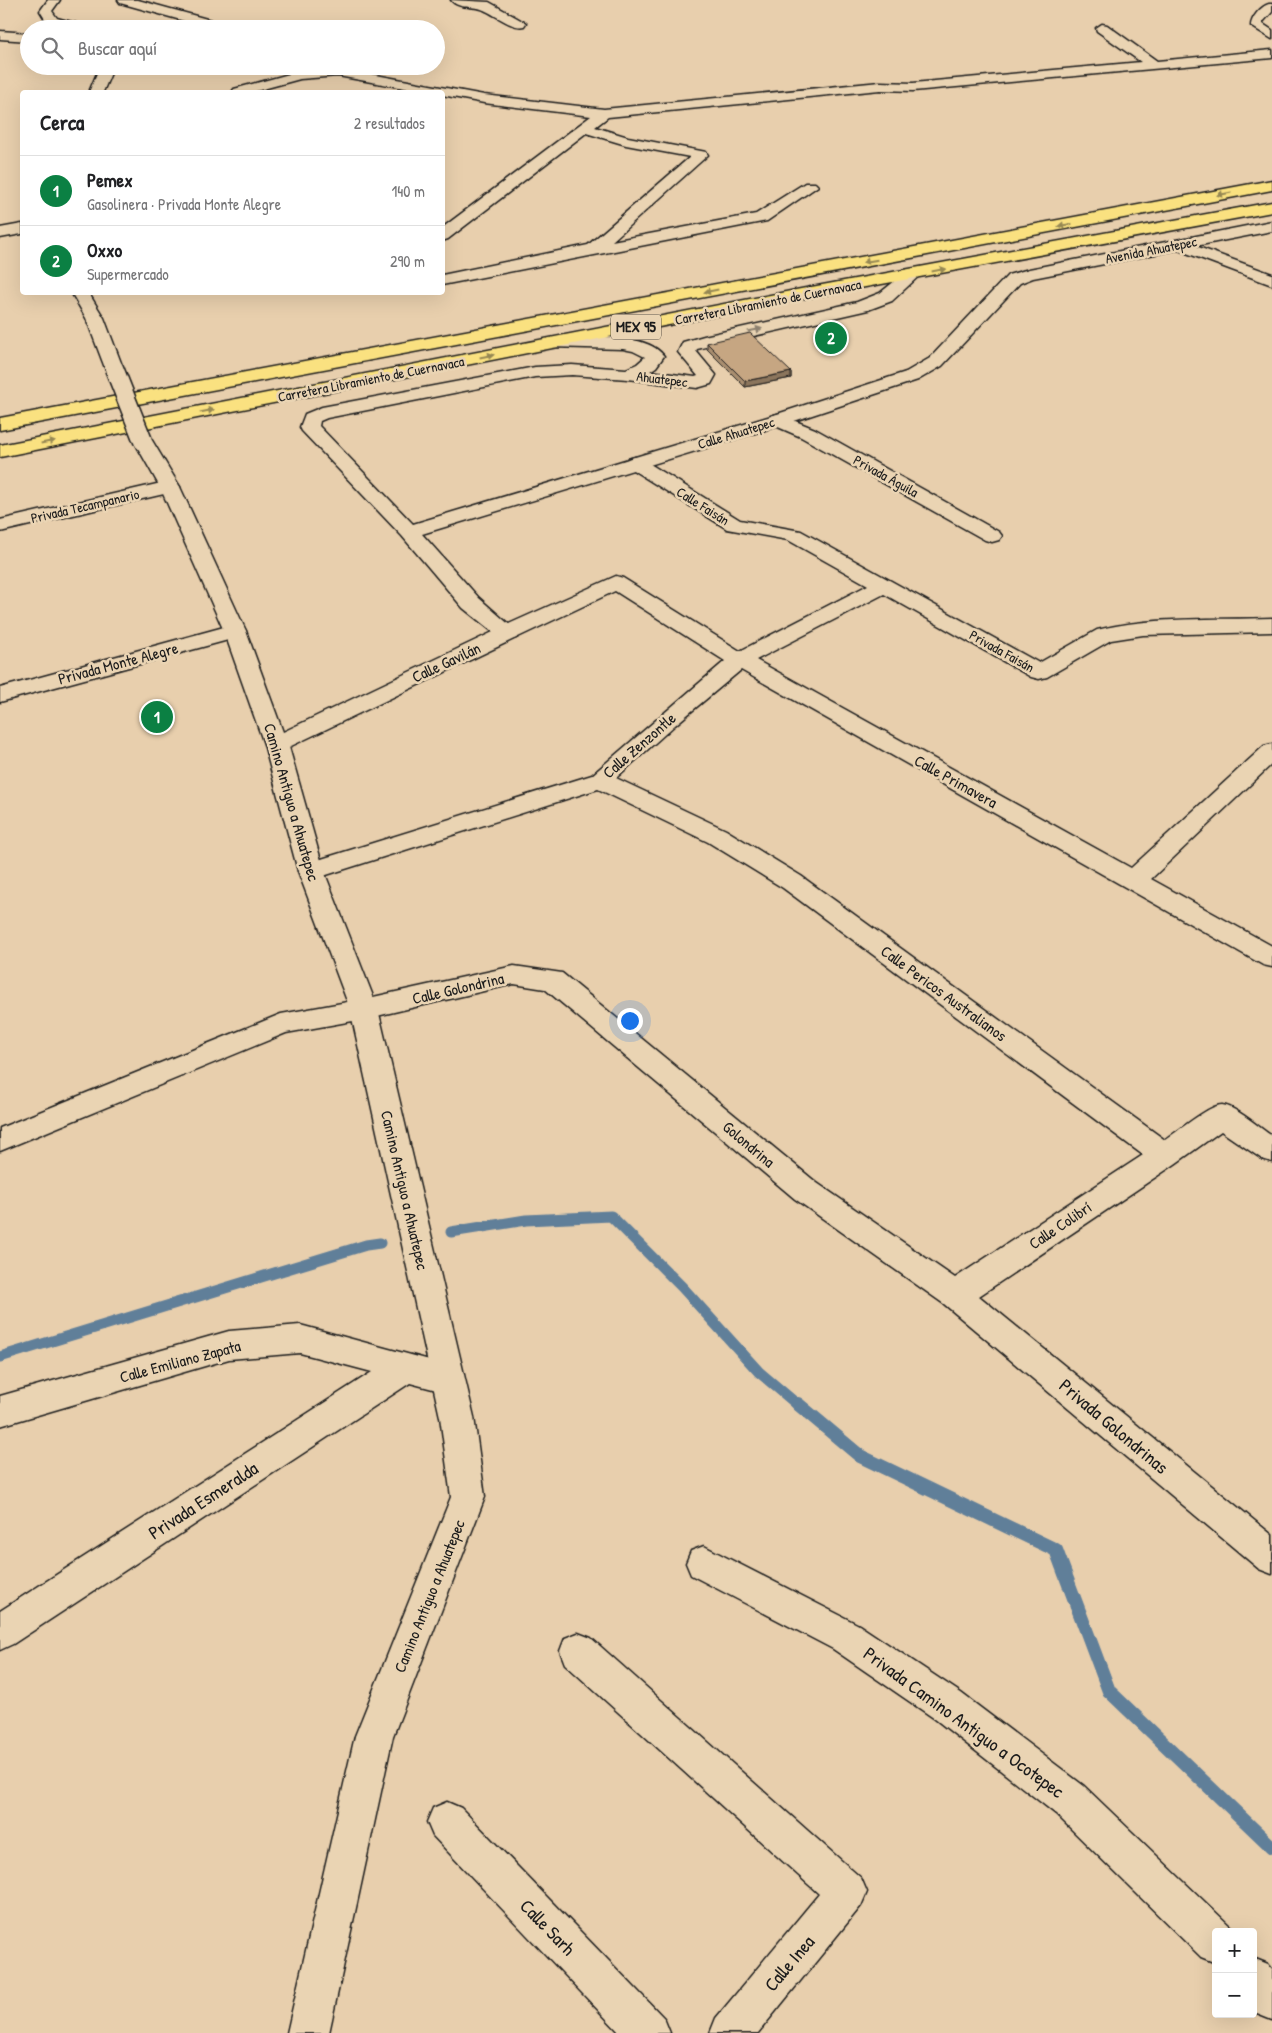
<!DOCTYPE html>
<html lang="es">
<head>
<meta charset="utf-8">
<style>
	:root { --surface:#fff; --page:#f6f6f6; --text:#202124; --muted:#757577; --line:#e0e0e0; --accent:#0b8043 }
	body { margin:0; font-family:"Patrick Hand",sans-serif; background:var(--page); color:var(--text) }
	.controls { position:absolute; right:15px; bottom:15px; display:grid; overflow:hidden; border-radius:5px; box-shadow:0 5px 20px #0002 }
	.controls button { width:45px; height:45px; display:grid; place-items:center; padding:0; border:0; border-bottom:1px solid var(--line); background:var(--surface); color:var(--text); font:25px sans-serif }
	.you { position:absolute; left:629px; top:1020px; width:18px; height:18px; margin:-12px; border:4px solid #fff; border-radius:50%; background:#1a73e8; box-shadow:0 0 0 8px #1a73e833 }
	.badge { display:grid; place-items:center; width:32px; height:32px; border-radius:50%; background:var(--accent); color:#fff; font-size:16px; font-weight:700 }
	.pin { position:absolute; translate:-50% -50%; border:2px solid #fff; box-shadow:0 1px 5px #0006 }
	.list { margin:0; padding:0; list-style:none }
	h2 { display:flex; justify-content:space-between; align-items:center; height:65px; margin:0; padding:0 20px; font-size:21px }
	h2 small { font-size:16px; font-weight:400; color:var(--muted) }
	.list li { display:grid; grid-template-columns:32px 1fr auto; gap:15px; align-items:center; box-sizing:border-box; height:70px; padding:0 20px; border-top:1px solid var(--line) }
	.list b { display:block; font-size:19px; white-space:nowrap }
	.list p { margin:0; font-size:16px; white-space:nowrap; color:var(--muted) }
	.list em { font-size:16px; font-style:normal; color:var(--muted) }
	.icon { flex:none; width:28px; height:28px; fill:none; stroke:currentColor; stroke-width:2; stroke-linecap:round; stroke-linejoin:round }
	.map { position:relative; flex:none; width:1272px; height:2033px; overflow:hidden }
	.search { position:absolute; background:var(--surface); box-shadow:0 5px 20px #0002; left:20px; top:20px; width:425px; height:55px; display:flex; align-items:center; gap:12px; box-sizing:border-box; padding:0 18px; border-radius:28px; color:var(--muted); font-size:19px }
	.panel { position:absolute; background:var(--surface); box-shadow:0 5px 20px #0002; left:20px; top:90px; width:425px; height:205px; border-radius:5px }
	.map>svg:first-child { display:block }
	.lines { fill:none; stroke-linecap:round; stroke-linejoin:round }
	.stream-far1 { stroke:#617f99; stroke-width:11 }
	.stream { stroke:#617f99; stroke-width:14 }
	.minor-casing { stroke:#1c1c1c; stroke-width:3 }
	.tertiary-casing { stroke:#1c1c1c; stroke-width:3 }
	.trunk-casing { stroke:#1c1c1c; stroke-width:3 }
	.minor { fill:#ead4b3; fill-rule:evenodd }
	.tertiary { fill:#ead4b3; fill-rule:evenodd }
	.trunk { fill:#fae180; fill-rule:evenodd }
	.tertiary-bridge-casing { stroke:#1c1c1c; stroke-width:21; stroke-linecap:butt }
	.tertiary-bridge { stroke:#ead4b3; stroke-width:18 }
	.wall { fill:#aa8f70; stroke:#1c1c1c }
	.shaded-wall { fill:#8b745b; stroke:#1c1c1c }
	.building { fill:#c6a682; stroke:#1c1c1c }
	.oneway { fill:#968853 }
	.oneway2 { fill:#8d816f }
	.labels { text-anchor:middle; stroke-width:5; stroke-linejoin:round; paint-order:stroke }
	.far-street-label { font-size:14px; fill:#1c1c1c; stroke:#ead4b3 }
	.shield { fill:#ead4b3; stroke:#5a5349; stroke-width:1 }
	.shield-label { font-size:15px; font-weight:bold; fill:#1c1c1c }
	.street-label { font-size:16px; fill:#1c1c1c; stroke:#ead4b3 }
	.near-street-label { font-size:19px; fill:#1c1c1c; stroke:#ead4b3 }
</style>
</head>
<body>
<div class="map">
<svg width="1272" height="2033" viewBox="0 0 1272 2033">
	<rect width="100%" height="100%" fill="#e8cfad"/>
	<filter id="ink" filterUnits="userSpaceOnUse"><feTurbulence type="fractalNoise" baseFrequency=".02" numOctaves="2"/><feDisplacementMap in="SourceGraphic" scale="10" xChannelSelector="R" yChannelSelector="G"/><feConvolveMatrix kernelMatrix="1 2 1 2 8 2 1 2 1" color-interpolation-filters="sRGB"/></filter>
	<g filter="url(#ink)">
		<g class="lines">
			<path class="stream-far1" d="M451,1232L526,1220L611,1216L682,1287L759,1372L799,1406
				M0,1357L366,1245L380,1243"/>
			<path class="stream" d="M798,1404L860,1456L1056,1550L1109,1691L1272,1847"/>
			<defs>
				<path id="minor" d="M118,0H138L218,22L219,25L213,29L120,3Z
					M451,0L489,2L526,23L524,26C512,29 496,15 484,10C474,5 459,10 451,0Z
					M1269,4H1272V12L1263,22V24L1272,30V39L1251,26C1251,18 1261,6 1269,4Z
					M1102,24L1107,25L1157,61L1272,50V58L913,91L880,90L608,117L595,127L628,137L701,151L706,152L708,155L612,241L756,214L805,183H815L818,186L767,221L442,285V275L588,245L690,157L626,145L586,133L448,239L442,241V228L591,116L484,103L442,95V92H427L338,76L300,79L252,92H232L234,89L300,71L338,68L484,95L604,109L880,82L913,83L1141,62L1097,31L1096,28Z
					M0,31L29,33V41L0,39Z
					M22,224V234L0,238V228Z
					M1179,240L1272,274V285L1173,248L1171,245L1173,242Z
					M778,414L815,429L999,532L1002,536L999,540L992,542L985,540L801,437L771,424L769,420L771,416Z
					M635,457L642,459L740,520L801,531L1039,663L1097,630C1154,616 1214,620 1272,618V632L1143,635L1111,640L1047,677L1039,679L1031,677L884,594L756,660L1131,868L1264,746L1272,744V764L1151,879L1272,946V967L1263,965L741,670L675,725L616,778L726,830L801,876L1165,1140C1177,1132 1209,1105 1222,1105C1235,1106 1260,1128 1272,1136V1162L1262,1159L1221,1131L1175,1164L979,1296L1272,1535V1574L1259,1569L944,1304L795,1199L545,989L514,984L364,1019L286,1033L0,1151V1128L281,1014L364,999L514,966L562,973L817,1183L955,1278L1143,1155L783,888L708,842L598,789L320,877L311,879L302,877L298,871L302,865L592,775L725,661L615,591L516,638L508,640L500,638L497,633L500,628L616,576L623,578L740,651L868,585L788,540L727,529L628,467L625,463L628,459Z
					M170,481L177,483L180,487L177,491L0,532V520Z
					M235,624L243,626L246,631L243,636L0,702V688Z
					M300,1325L448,1365L460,1369L464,1379L460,1389L448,1393L410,1383L13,1644L0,1650V1611L372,1372L300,1353L229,1359L0,1426V1396L229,1331Z
					M704,1546L859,1625L961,1693L1084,1786L1231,1927L1232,1932H1216V1963L1201,1957L1056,1814L935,1719L833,1649L691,1575L686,1563L691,1551Z
					M578,1633L591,1638L861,1878L867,1892L861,1906L758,2033H710L716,2018L819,1894L565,1664L560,1651L565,1638Z
					M447,1802L461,1808L664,2018L670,2033H620L433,1836L427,1822L433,1808Z
					M1253,1958L1268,1964L1272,1969V2020L1257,2014L1253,2010Z"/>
				<path id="tertiary" d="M48,0H60L52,11L57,18L86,26L87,29H66L48,24L40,11Z
					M100,66H114L103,92H89Z
					M1272,221V231L1033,278L1020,283L942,366L918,380L785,424L422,534L479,598L519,633L516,638L289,747L324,871L378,1009L474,1417L485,1497L393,1736L329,2033H287L355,1736L451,1497L440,1417L350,1009L298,871L264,744L224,631L160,487L134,441L136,437L143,435L150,437L180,487L246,631L283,732L493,632L463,608L402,536L302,431L300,427L305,414L322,407L535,367L572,365L626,369L637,364L645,357L633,351L623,349L549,347L546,343L549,339L555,338C583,337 646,331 664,356L656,367L650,371L695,377L698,376L678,352L683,342L704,336L857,302L880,293L906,272H918L920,275L892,301L868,310L697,349L696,351L716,375L711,384L697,388L628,379L572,375L535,377L327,418L320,421L319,426L413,524L771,416L906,372L930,358L1008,275L1029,269Z
					M71,292H88L104,318L123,368L120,372L114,373L108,372L105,368L86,318Z"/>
				<path id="trunk" d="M1272,180V190L0,430V418Z
					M1272,202V212L806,298L0,457V445L806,288Z"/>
			</defs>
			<use href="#minor" class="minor-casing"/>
			<use href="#tertiary" class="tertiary-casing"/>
			<use href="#trunk" class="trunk-casing"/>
			<use href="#minor" class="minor"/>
			<use href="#tertiary" class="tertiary"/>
			<use href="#trunk" class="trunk"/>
			<defs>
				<path id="tertiary-bridge" d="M114,368L143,441"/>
			</defs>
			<use href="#tertiary-bridge" class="tertiary-bridge-casing"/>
			<use href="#tertiary-bridge" class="tertiary-bridge"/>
		</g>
		<path class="wall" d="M707,343L791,372V378L745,387L707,349Z"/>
		<path class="shaded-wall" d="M791,372V378L745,387V381Z"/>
		<path class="building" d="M750,333L791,372L745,381L707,343Z"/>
		<defs><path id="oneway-solid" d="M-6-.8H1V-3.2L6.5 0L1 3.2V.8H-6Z" transform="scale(1.25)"/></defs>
		<g class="oneway">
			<use href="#oneway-solid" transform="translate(1224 194) rotate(169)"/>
			<use href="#oneway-solid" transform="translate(1065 225) rotate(170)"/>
			<use href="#oneway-solid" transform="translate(870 261) rotate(170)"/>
			<use href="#oneway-solid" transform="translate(939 270) rotate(-11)"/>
			<use href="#oneway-solid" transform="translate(711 291) rotate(169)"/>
			<use href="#oneway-solid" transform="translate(487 356) rotate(-11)"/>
			<use href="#oneway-solid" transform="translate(207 411) rotate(-11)"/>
			<use href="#oneway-solid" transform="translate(48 442) rotate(-11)"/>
		</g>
		<use class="oneway2" href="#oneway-solid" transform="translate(755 330) rotate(-12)"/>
	</g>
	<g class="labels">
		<g class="far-street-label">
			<text transform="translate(1151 250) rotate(-11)" y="5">Avenida Ahuatepec</text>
			<text transform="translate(768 302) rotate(-11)" y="5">Carretera Libramiento de Cuernavaca</text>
			<text transform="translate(371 379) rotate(-11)" y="5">Carretera Libramiento de Cuernavaca</text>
			<text transform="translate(662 379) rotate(7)" y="5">Ahuatepec</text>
			<text transform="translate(736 433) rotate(-17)" y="5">Calle Ahuatepec</text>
			<text transform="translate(886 476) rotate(29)" y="5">Privada Águila</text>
			<text transform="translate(85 506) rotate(-13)" y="5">Privada Tecampanario</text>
			<text transform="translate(703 506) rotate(32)" y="5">Calle Faisán</text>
			<text transform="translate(1002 651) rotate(29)" y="5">Privada Faisán</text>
		</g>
		<rect class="shield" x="611" y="314.5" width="50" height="25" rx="4"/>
		<g class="shield-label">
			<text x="636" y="332">MEX 95</text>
		</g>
		<g class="street-label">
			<text transform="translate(446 662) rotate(-25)" y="6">Calle Gavilán</text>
			<text transform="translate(118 663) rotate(-15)" y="6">Privada Monte Alegre</text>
			<text transform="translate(639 745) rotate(-41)" y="6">Calle Zenzontle</text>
			<text transform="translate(956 781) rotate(29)" y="6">Calle Primavera</text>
			<text transform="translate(292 802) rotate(74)" y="6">Camino Antiguo a Ahuatepec</text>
			<text transform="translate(458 988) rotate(-13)" y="6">Calle Golondrina</text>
			<text transform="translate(944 993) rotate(36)" y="6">Calle Pericos Australianos</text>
			<text transform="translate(749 1144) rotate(40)" y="6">Golondrina</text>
			<text transform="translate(405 1190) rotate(77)" y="6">Camino Antiguo a Ahuatepec</text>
			<text transform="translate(1060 1225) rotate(-34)" y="6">Calle Colibrí</text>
			<text transform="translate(180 1361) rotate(-15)" y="6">Calle Emiliano Zapata</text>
			<text transform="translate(429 1596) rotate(-68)" y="6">Camino Antiguo a Ahuatepec</text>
		</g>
		<g class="near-street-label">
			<text transform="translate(1114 1426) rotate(40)" y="7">Privada Golondrinas</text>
			<text transform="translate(203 1500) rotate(-33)" y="7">Privada Esmeralda</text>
			<text transform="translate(964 1722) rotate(36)" y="7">Privada Camino Antiguo a Ocotepec</text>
			<text transform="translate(548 1927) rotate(46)" y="7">Calle Sarh</text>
			<text transform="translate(789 1963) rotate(-50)" y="7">Calle Inea</text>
		</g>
	</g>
</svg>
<div class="controls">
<button>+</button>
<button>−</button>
</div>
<div class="you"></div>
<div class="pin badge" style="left:157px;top:717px">1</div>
<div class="pin badge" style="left:831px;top:338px">2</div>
<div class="search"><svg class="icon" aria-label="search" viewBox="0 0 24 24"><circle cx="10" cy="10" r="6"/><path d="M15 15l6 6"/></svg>Buscar aquí</div>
<section class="panel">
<h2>Cerca<small>2 resultados</small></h2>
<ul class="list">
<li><span class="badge">1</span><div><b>Pemex</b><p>Gasolinera · Privada Monte Alegre</p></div><em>140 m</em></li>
<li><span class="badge">2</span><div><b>Oxxo</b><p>Supermercado</p></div><em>290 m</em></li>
</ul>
</section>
</div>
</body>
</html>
